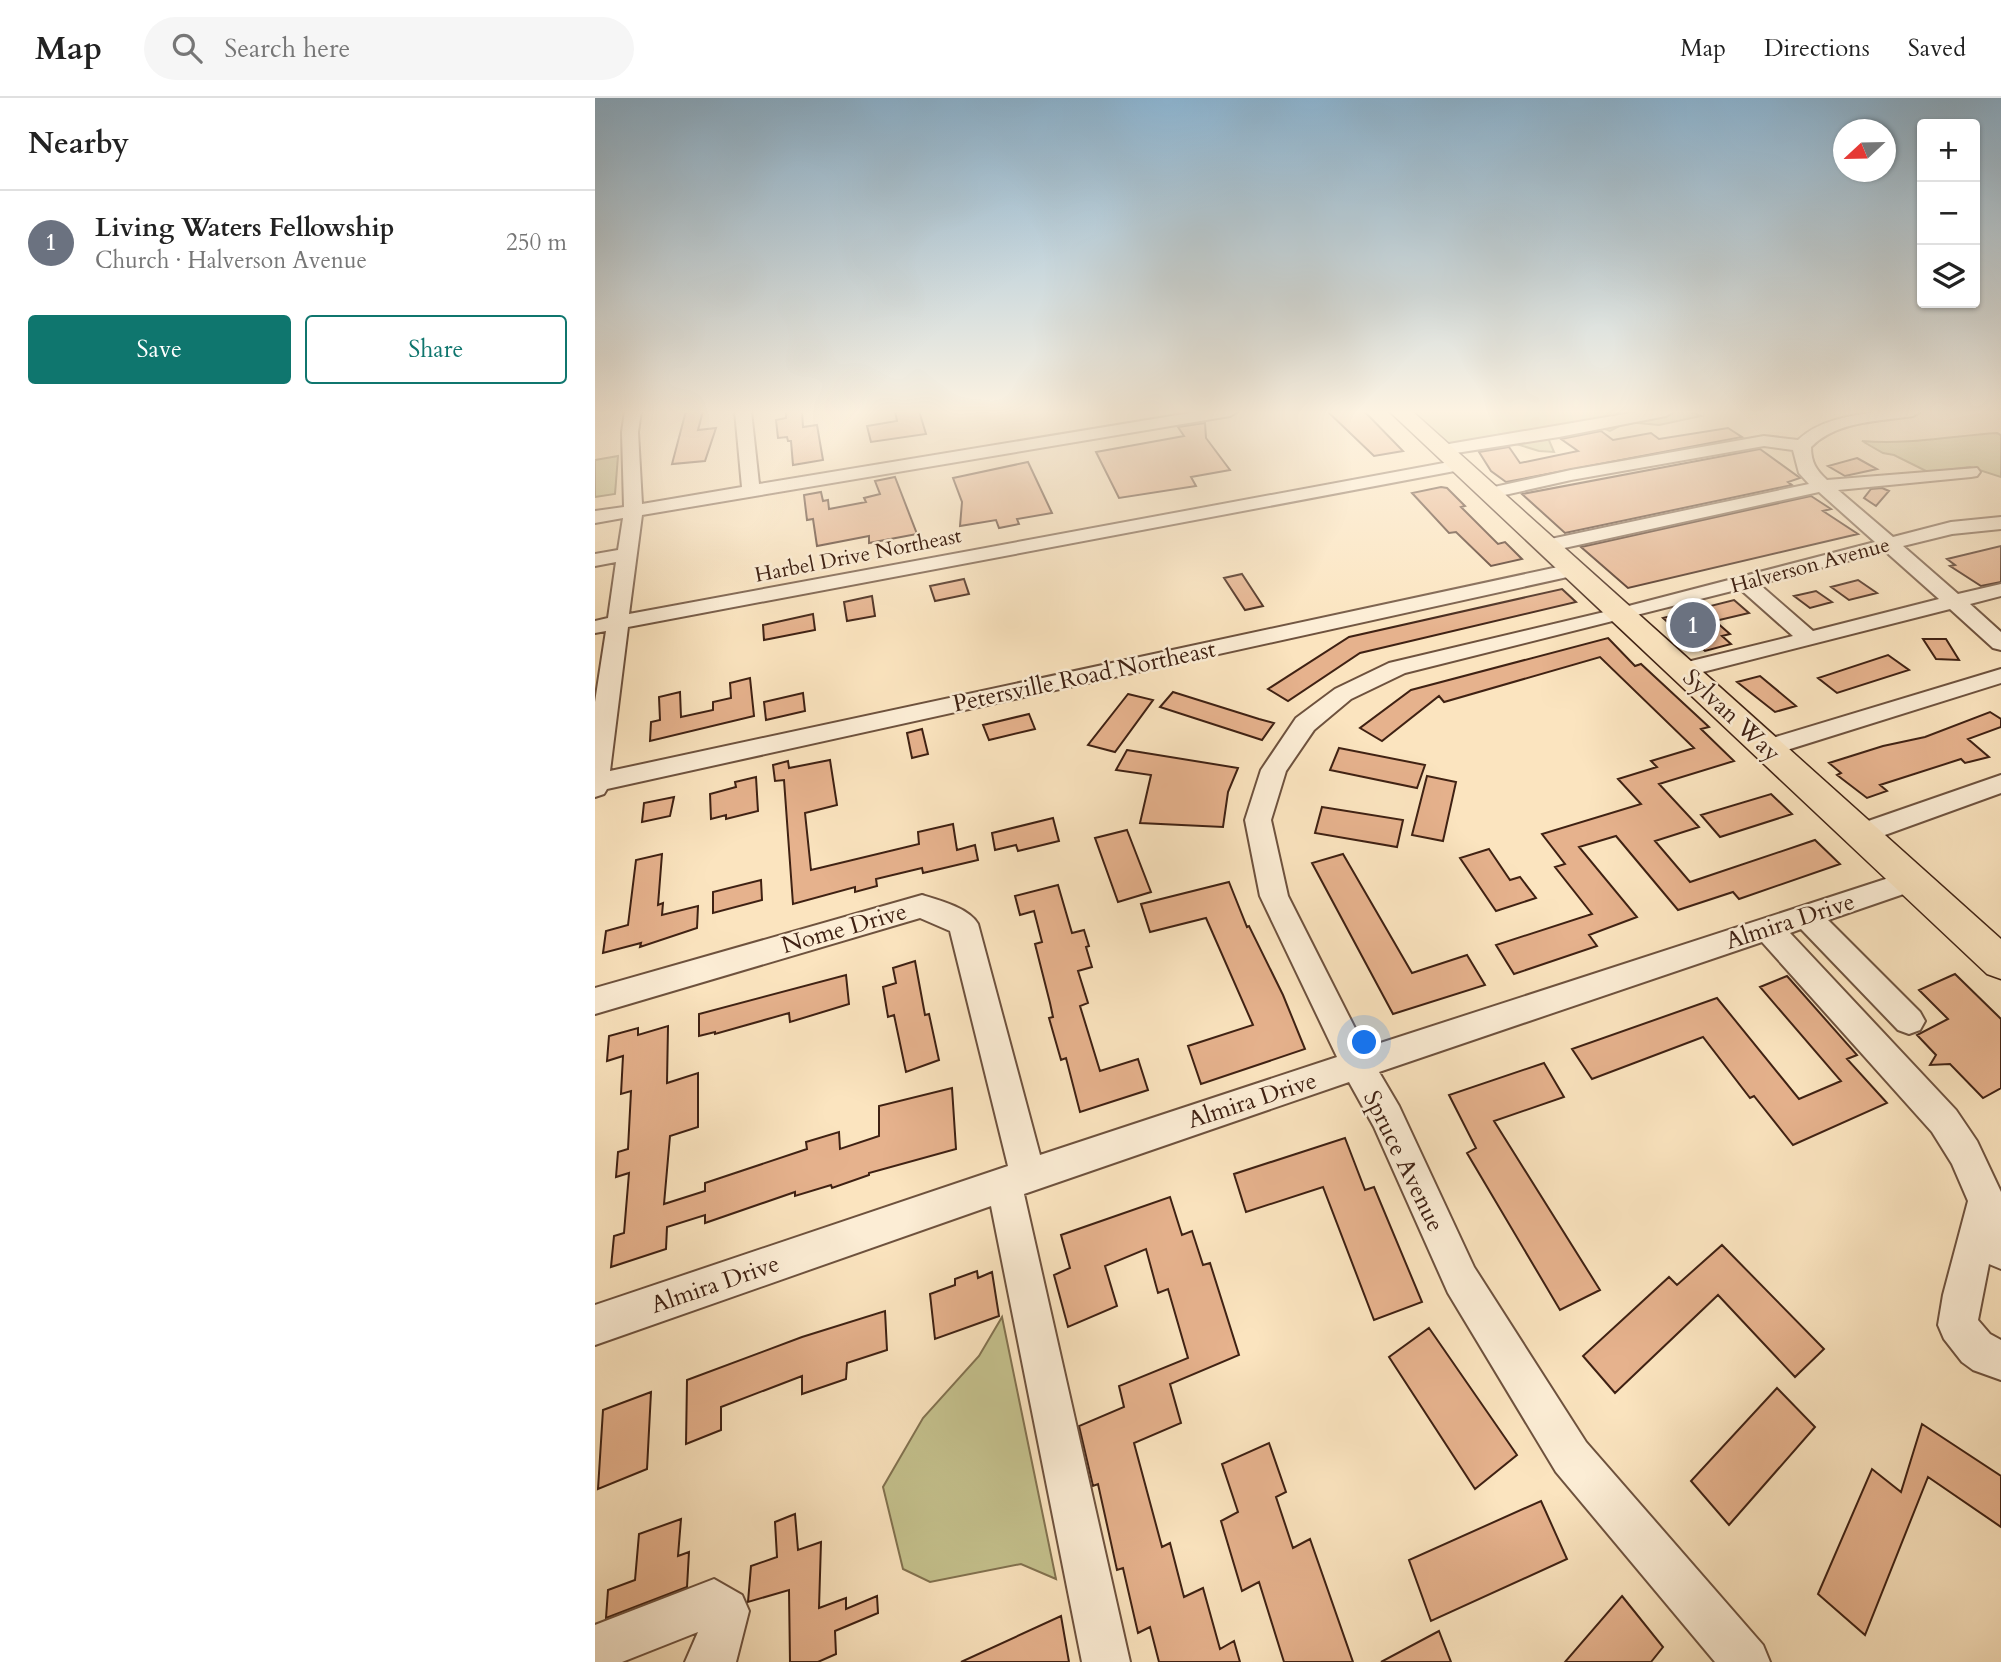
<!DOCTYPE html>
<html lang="en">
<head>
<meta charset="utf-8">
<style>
	:root { --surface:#fff; --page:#f6f6f6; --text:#222; --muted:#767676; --line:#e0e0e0; --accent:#0f766e }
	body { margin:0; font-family:Cardo,serif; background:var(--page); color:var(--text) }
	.controls { position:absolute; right:21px; top:21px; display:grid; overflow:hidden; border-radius:7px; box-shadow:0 2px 5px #0004 }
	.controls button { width:63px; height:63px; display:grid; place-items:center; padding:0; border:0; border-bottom:2px solid var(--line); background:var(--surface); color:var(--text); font:35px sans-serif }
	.compass { position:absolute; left:1238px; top:21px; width:63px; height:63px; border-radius:50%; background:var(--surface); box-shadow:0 2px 5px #0004; rotate:248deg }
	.you { position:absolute; left:770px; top:945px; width:24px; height:24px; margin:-18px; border:5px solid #fff; border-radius:50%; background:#1a73e8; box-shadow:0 0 0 10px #1a73e833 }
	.badge { display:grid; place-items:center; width:46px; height:46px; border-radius:50%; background:var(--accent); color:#fff; font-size:23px; font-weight:700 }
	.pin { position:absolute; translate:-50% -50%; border:4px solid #fff; box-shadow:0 2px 7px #0006 }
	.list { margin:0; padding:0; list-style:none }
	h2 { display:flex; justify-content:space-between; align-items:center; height:91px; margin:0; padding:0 28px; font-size:30px }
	h2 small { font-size:23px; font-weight:400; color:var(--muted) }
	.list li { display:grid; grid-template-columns:46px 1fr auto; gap:21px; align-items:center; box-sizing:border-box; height:105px; padding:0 28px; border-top:2px solid var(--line) }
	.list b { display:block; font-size:26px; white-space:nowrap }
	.list p { margin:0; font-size:23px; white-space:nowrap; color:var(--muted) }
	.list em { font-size:23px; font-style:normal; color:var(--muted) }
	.actions { display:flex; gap:14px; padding:21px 28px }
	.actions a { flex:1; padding:16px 0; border:2px solid var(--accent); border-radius:7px; text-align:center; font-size:24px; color:var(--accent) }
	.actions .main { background:var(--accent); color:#fff }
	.icon { flex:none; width:38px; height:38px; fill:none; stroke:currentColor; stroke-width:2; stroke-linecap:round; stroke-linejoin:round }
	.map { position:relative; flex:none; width:1406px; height:1564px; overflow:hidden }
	header { display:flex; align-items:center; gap:42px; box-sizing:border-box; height:98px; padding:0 35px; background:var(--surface); border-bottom:2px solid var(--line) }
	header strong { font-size:33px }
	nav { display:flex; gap:38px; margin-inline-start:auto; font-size:24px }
	.search { width:490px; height:63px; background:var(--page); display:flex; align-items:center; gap:18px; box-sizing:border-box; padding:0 24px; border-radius:38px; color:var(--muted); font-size:26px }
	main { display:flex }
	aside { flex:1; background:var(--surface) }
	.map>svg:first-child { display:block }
	.green { fill:#c5c28e; stroke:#827250; stroke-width:2 }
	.building { fill:#e6b28d; stroke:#3f2113; stroke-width:2 }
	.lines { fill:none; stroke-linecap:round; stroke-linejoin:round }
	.minor-casing { stroke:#6e523e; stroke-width:4 }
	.major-casing { stroke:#3f2113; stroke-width:3 }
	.minor { fill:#fcedd5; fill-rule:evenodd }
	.major { fill:#fbe4bf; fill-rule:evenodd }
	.labels { text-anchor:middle; stroke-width:5; stroke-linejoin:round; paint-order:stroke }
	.far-street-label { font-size:21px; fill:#3f2113; stroke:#fcedd5 }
	.street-label { font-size:24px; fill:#3f2113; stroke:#fcedd5 }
</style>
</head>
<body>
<header>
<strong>Map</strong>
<div class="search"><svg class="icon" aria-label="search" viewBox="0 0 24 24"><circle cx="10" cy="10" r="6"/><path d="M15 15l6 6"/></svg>Search here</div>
<nav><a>Map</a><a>Directions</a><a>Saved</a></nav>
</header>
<main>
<aside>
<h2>Nearby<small></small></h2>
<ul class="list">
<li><span class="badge" style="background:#6b7280">1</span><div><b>Living Waters Fellowship</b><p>Church · Halverson Avenue</p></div><em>250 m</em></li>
</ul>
<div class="actions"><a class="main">Save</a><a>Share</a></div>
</aside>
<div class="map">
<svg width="1406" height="1564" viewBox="0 0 1406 1564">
	<rect width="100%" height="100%" fill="#fbe4bf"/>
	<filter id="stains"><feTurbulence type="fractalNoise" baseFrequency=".00286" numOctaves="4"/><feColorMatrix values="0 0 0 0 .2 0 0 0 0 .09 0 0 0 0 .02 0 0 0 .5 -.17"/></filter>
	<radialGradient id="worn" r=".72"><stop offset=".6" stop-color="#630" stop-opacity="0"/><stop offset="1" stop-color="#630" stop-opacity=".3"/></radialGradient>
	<path class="green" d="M805,313H1094L1106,318L1064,327L1032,324L1015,333L1005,329L953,340L959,354L944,353L902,340L846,350Z
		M1402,335L1406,337V379L1375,369L1333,374L1299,357L1288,355L1267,343C1312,347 1357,338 1402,335Z
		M23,358L20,396L0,399V362Z
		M407,1219L461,1481L426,1466L335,1484L308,1471L288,1389L328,1320L384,1258Z"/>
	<path class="building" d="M91,313H108L103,332L121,330L110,363L77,366Z
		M191,313H207L208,329L222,327L228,362L198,367L196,343H193L192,339L183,340L181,322L191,320Z
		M300,313H324L331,336L276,344L272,328L302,323Z
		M732,313H769L808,353L779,358Z
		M610,325L611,340L635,372L596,379L601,388L524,400L501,354L589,338L583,329Z
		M1133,330L1147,339L911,384L896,373L884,354L914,349L925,365L983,353L966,341L1006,333L1018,342L1056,335L1064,341Z
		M1165,351L1205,380L1193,384L1197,387L970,435L927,396Z
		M1262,360L1282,371L1250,378L1233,368Z
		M433,364L457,415L422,421L424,426L404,430L401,422L365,428L367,404L358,380Z
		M300,379L322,436L274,445V438L222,448L218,421L212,422L209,397L226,394L228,403L233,402L234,411L271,404L269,400L285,396L280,383Z
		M846,389L852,390L870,408L866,409L903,446L910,444L927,461L896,468L861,434L854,435L817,395Z
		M1287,390L1294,393L1281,408L1269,400L1276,391Z
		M1216,398L1236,411L1228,413L1263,436L1033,490L986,449Z
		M1406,448V484L1386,488L1355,468L1360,467L1352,461Z
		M647,476L668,508L650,512L629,480Z
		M369,481L374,496L340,503L335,488Z
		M1263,482L1282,495L1254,502L1236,489Z
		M967,491L981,504L765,555L693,603L673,591L754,539Z
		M1221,493L1237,504L1215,510L1199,498Z
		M277,498L280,518L252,523L249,504Z
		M1139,502L1154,515L1120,523L1135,536L1127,538L1136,546L1110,553L1103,546L1098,547L1068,520Z
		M218,516L220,532L169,542L168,527Z
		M1013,540L1040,568L1046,566L1114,629L1106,631L1139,663L1064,686L1104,729L1060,743L1095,784L1220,742L1245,766L1144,801L1138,794L1083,812L1021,738L984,749L1042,819L994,837L1002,848L919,876L901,847L997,816L960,769L970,766L947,736L1046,706L1023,681L1062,669L1056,663L1099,650L1005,559L849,604L844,598L787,643L765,630L816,592Z
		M1328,541H1351L1364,562L1341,561Z
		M1293,557L1314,572L1242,595L1223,580Z
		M1165,578L1201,608L1180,614L1142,584Z
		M155,580L159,618L55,643L56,624L65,622L64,599L85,594L86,619L118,612V604L136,600L135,585Z
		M578,594L664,621L679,625L667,642L565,609Z
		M208,595L210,613L171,622L169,604Z
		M533,596L558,602L520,654L493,647Z
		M1395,614L1406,621V629L1373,641L1394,659L1370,665L1366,661L1285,687L1292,693L1272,700L1242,677L1246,675L1234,665L1288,648L1330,639Z
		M434,616L440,631L394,642L388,627Z
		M327,631L333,656L317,660L312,635Z
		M744,650L830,667L822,690L735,672Z
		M532,652L643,670L633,694L628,729L545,725L556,677L521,672Z
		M235,662L242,707L210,715L216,772L324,746L323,734L358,726L362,752L380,747L383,762L328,775L327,770L281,781L282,788L260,794V789L198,806L189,682L180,683L178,667L193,663L194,670Z
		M832,678L861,684L848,743L817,737Z
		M161,679L163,713L131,721V717L116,721L115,696L141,689L140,684Z
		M1176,696L1197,716L1125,739L1106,717Z
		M79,699L75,718L47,724L49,705Z
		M727,709L808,722L802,749L720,735Z
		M458,720L464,743L423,753L421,747L400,752L397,735Z
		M532,732L556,794L523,804L500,740Z
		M894,751L915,782L925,779L941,800L901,813L865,760Z
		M67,756L63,807L68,805L67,817L103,808L102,830L45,849L46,845L8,855L11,833L33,827L41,762Z
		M748,756L817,875L872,857L890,887L798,916L717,765Z
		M166,782L167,802L118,815V794Z
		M634,784L652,829L654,828L688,897L710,951L606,986L593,948L658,927L611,820L555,834L546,806Z
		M463,787L477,835L489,832L494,848L491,849L497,869L483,873L493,905L485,908L505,973L543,961L553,992L485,1014L471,960L466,962L454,920L458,919L455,905L440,846L447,844L439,813L425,817L420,798Z
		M320,863L330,917L334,916L344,962L311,974L299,917L293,919L288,889L301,885L298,870Z
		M1360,876L1406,921V990L1388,1000L1355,966L1335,967L1341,957L1322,937L1353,921L1324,892Z
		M251,877L254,906L195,924L194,915L120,936V934L104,938V916Z
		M1192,878L1262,957L1252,961L1292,1005L1198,1047L1159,998L1155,1000L1108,939L997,981L977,951L1122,900L1204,1001L1246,983L1165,889Z
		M73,928L72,985L103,975V1029L75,1038L69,1106L110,1093V1085L212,1051L211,1044L244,1034L245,1051L284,1038V1008L357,990L361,1051L274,1075V1077L237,1090L236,1087L200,1098V1094L110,1125V1117L72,1129L71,1151L16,1169L19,1138L29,1135L34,1075L21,1079L23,1054L33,1051L36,993L26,996L28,958L12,963L14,938L43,930V937Z
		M949,965L969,999L899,1023L1005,1192L965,1212L872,1055L881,1050L854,997Z
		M750,1040L770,1092L779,1089L827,1204L779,1222L728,1089L651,1114L639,1076Z
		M575,1099L587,1137L597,1133L608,1167L615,1165L644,1257L575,1286L586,1325L539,1345L567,1449L575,1445L589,1499L608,1490L625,1551L639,1543L645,1564H564L555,1529L543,1535L528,1470L522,1472L503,1386L498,1388L484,1328L529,1309L524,1288L593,1260L573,1191L563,1195L551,1151L510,1168L522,1208L473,1229L459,1177L475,1170L466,1137Z
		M1127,1147L1229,1251L1200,1279L1123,1197L1020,1295L988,1258L1074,1179L1082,1187Z
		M382,1173L383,1180L397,1174L404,1218L340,1241L335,1196L360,1187V1181Z
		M290,1213L292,1252L252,1265L251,1281L207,1296V1278L126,1309V1332L91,1346L92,1282L207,1239Z
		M834,1230L922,1357L880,1391L794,1259Z
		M1182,1290L1220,1329L1134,1427L1096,1383Z
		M56,1294L52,1371L3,1391L8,1312Z
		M1327,1326L1406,1378V1429L1333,1379L1270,1537L1223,1496L1277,1371L1306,1394Z
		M674,1345L691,1394L681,1399L698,1450L715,1441L758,1564H689L664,1484L647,1493L626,1423L643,1414L627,1366Z
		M946,1403L972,1461L836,1523L814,1462Z
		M200,1416L203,1452L226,1444L224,1510L251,1500V1511L282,1498L283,1515L240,1533L241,1556L223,1564H195L194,1492L153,1504L156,1468L182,1459L180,1424Z
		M86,1421L83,1458L94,1454L92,1489L11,1520L13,1492L40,1482L44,1436Z
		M1027,1498L1068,1549L1056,1564H970Z
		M466,1518L474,1564H366Z
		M844,1533L856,1564H786Z"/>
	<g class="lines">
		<defs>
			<path id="minor" d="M30,313H46L43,334L47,406L147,389L140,313H156L164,386L607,313H643L635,318L47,417L34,516L865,362L874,367L865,372L33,529L15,673L977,466L984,468L987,472L984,476L977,478L12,691L9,696L0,699V604L11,533L0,535V523L13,520L21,464L0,468V456L23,452L28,420L0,425V413L29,409L27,334Z
				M1047,313H1079L1071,318L964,339L848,357L839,352L848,347Z
				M1288,313H1326L1318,318C1285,323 1241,323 1216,349C1216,364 1221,372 1232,382L1382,370L1385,374L1382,378L1376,379L1243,392L1298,439L1356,424L1406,419V431L1357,436L1308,448L1363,496L1406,486V498L1375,506L1406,534V552L1398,550L1355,511L1088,579L1080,577L1077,572L1080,567L1198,538L1145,491L810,575L756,601L719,632L691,673L676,722L693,798L770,950L1306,776L1316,772L1326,776L1330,783L1326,790L1233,822L1325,914L1330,923L1325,932L1314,936L1303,932L1206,831L1195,835L1361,1012L1382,1043L1406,1094V1171L1394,1166L1383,1222L1395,1236L1406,1242V1282L1378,1272L1367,1264L1349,1241L1343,1227L1348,1197L1373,1103L1357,1066L1337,1034L1167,844L784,974L804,1008L879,1169L991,1344L1168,1547L1175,1564H1120L961,1374L853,1195L779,1029L754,984L429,1096L535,1564H487L396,1108L0,1247V1207L413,1068L355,833L325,820L0,916V890L327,797C344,802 374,810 383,826L445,1057L742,959L665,798L650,722L666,672L701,620L740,591L794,565L1022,511L1280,444L1224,394L951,454L941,448L951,442L1214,386L1204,375L1198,352L1169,348L976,382L896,400L890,399L887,395L890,391L976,372L1169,338L1203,342C1225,321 1259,317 1288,313ZM1290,453L1344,501L1218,533L1164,486Z
				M1406,571V585L1173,658L1164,656L1161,650L1164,644Z
				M1406,677V695L1265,746L1256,743L1252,736L1256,729Z
				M119,1481L147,1497L154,1513L141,1564H90L103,1534L27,1564H0V1527Z"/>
			<path id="major" d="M794,313H817L1406,841V881L1392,876Z"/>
		</defs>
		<use href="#minor" class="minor-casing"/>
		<use href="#major" class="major-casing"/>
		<use href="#minor" class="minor"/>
		<use href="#major" class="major"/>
	</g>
	<linearGradient id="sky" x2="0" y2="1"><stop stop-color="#8cb7d6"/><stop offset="0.59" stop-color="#fdf3e2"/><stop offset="1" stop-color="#fdf3e2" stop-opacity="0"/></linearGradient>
	<rect width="1406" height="532" fill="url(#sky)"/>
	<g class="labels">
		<g class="far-street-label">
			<text transform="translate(263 457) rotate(-11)" y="7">Harbel Drive Northeast</text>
			<text transform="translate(1215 467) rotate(-15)" y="7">Halverson Avenue</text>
		</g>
		<g class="street-label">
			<text transform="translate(489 578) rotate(-12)" y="8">Petersville Road Northeast</text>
			<text transform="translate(1137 617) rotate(43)" y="8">Sylvan Way</text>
			<text transform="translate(1195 823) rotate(-18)" y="8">Almira Drive</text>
			<text transform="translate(249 830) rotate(-16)" y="8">Nome Drive</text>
			<text transform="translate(657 1002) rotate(-18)" y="8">Almira Drive</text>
			<text transform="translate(809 1063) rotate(64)" y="8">Spruce Avenue</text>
			<text transform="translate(120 1186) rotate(-19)" y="8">Almira Drive</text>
		</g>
	</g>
	<rect width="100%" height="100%" filter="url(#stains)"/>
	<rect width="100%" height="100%" fill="url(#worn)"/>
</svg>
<div class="controls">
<button>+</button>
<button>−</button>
<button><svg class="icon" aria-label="layers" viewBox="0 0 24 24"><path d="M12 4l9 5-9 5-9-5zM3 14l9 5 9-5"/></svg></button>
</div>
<svg class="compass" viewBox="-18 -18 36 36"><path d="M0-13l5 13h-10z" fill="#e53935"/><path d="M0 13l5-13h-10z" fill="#767676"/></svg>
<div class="you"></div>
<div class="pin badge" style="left:1098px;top:527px;background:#6b7280">1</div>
</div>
</main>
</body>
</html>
